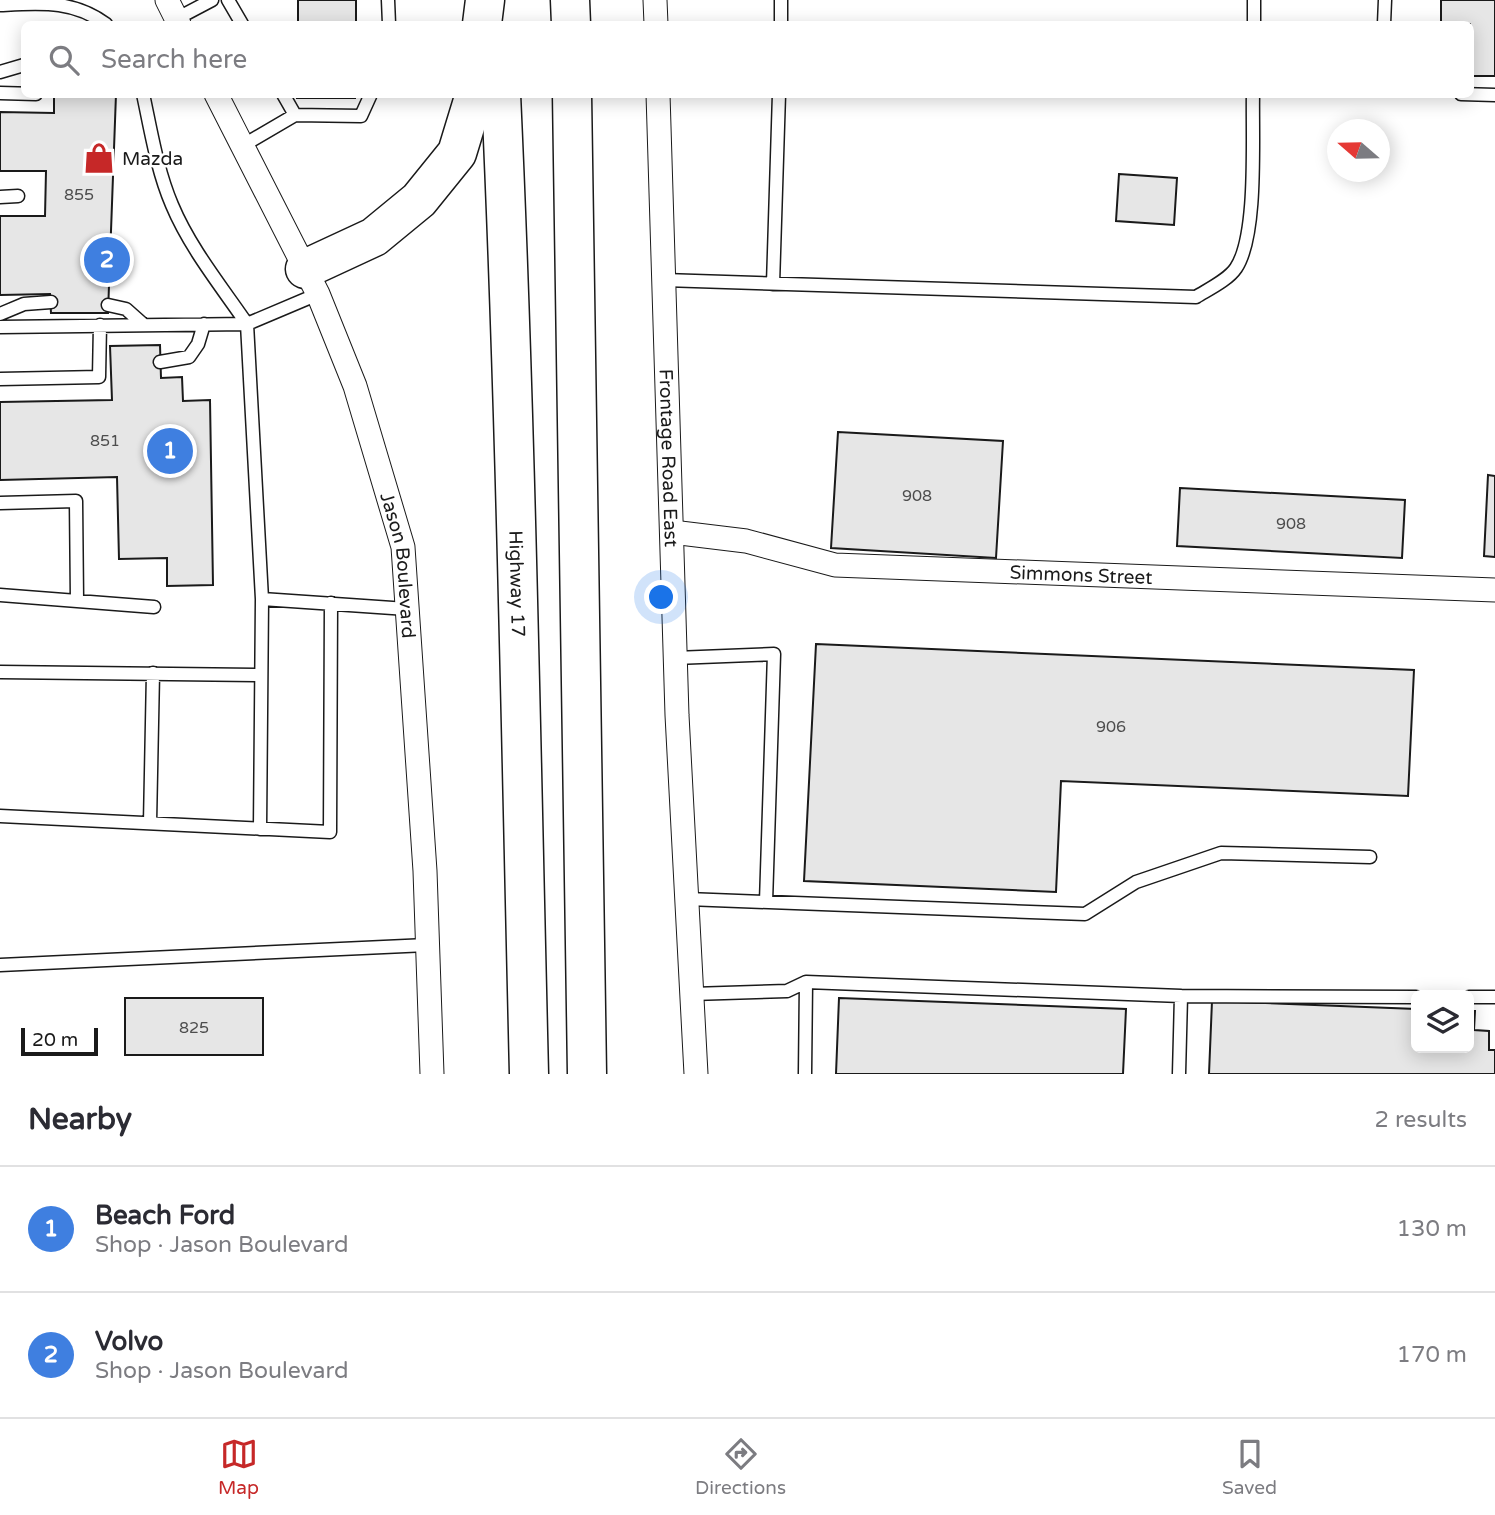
<!DOCTYPE html>
<html lang="en">
<head>
<meta charset="utf-8">
<style>
	:root { --surface:#fff; --page:#f7f7f7; --text:#2b2b33; --muted:#7c7c81; --line:#e1e1e2; --accent:#c62828 }
	body { margin:0; font-family:"Varela Round",sans-serif; background:var(--page); color:var(--text) }
	.controls { position:absolute; right:21px; bottom:21px; display:grid; overflow:hidden; border-radius:10px; box-shadow:0 4px 18px #0003 }
	.controls button { width:63px; height:63px; display:grid; place-items:center; padding:0; border:0; border-bottom:2px solid var(--line); background:var(--surface); color:var(--text); font:35px sans-serif }
	.compass { position:absolute; left:1327px; top:119px; width:63px; height:63px; border-radius:50%; background:var(--surface); box-shadow:0 4px 18px #0003; rotate:290deg }
	.scale { position:absolute; left:21px; bottom:18px; width:77px; box-sizing:border-box; padding-left:7px; border:4px solid #1a1a1a; border-top:0; font-size:19px; line-height:24px; white-space:nowrap; color:#1a1a1a; -webkit-text-stroke:5px #fff; paint-order:stroke }
	.you { position:absolute; left:662px; top:598px; width:24px; height:24px; margin:-18px; border:5px solid #fff; border-radius:50%; background:#1a73e8; box-shadow:0 0 0 10px #1a73e833 }
	.badge { display:grid; place-items:center; width:46px; height:46px; border-radius:50%; background:var(--accent); color:#fff; font-size:23px; font-weight:700 }
	.pin { position:absolute; translate:-50% -50%; border:4px solid #fff; box-shadow:0 2px 7px #0006 }
	.list { margin:0; padding:0; list-style:none }
	h2 { display:flex; justify-content:space-between; align-items:center; height:91px; margin:0; padding:0 28px; font-size:30px }
	h2 small { font-size:23px; font-weight:400; color:var(--muted) }
	.list li { display:grid; grid-template-columns:46px 1fr auto; gap:21px; align-items:center; box-sizing:border-box; height:126px; padding:0 28px; border-top:2px solid var(--line) }
	.list b { display:block; font-size:26px; white-space:nowrap }
	.list p { margin:0; font-size:23px; white-space:nowrap; color:var(--muted) }
	.list em { font-size:23px; font-style:normal; color:var(--muted) }
	.icon { flex:none; width:38px; height:38px; fill:none; stroke:currentColor; stroke-width:2; stroke-linecap:round; stroke-linejoin:round }
	.map { position:relative; flex:none; width:1495px; height:1074px; overflow:hidden }
	.search { position:absolute; background:var(--surface); box-shadow:0 4px 18px #0003; left:21px; right:21px; top:21px; height:77px; display:flex; align-items:center; gap:18px; box-sizing:border-box; padding:0 24px; border-radius:10px; color:var(--muted); font-size:26px }
	.sheet { height:343px; background:var(--surface) }
	nav { display:flex; justify-content:space-around; align-items:center; box-sizing:border-box; height:98px; border-top:2px solid var(--line); background:var(--surface); font-size:19px; color:var(--muted) }
	nav a { display:grid; justify-items:center; gap:4px }
	nav .on { color:var(--accent) }
	.map>svg:first-child { display:block }
	.building { fill:#e6e6e6; stroke:#1a1a1a; stroke-width:2 }
	.lines { fill:none; stroke-linecap:round; stroke-linejoin:round }
	.service-casing { stroke:#1a1a1a; stroke-width:15 }
	.minor-casing { stroke:#1a1a1a; stroke-width:25 }
	.trunk-casing { stroke:#1a1a1a; stroke-width:41 }
	.service { stroke:#fff; stroke-width:12 }
	.minor { stroke:#fff; stroke-width:23 }
	.trunk { stroke:#fff; stroke-width:38 }
	.labels { text-anchor:middle; stroke-width:5; stroke-linejoin:round; paint-order:stroke }
	.number-label { font-size:16px; fill:#4d4d4d }
	.poi-label { font-size:19px; fill:#1a1a1a; stroke:#fff; text-anchor:start }
	.street-label { font-size:19px; fill:#1a1a1a; stroke:#fff }
</style>
</head>
<body>
<div class="map">
<svg width="1495" height="1074" viewBox="0 0 1495 1074">
	<rect width="100%" height="100%" fill="#fff"/>
	<path class="building" d="M298,0H356V24H298Z
		M1441,0H1495V76H1470V24H1441Z
		M54,94H116L108,313H51L50,294L0,295V216H45L46,171H0V112L54,113Z
		M297,94H355V98H297Z
		M1119,174L1177,178L1174,225L1116,221Z
		M160,345L161,378L182,377L183,401L210,400L213,585L167,586V558L119,559L117,477L0,480V402L112,400L110,346Z
		M838,432L1003,441L996,558L831,548Z
		M1488,475L1495,476V557L1484,556Z
		M1180,488L1405,500L1402,558L1177,546Z
		M816,644L1414,670L1408,796L1061,781L1056,892L804,881Z
		M125,998H263V1055H125Z
		M839,998L1126,1009L1123,1074H836Z
		M1212,1001L1416,1009V1048H1469V1011H1475L1474,1030L1489,1031V1050H1495V1074H1209Z"/>
	<g class="lines">
		<defs>
			<path id="service" d="M228,0L242,24
				M388,0L389,24
				M0,5C42,3 73,0 106,24
				M176,19L212,0
				M781,24V0
				M1254,24V0
				M1384,24L1385,0
				M0,72L24,65
				M0,93L36,94
				M143,94C151,131 157,170 172,205C190,248 221,286 247,324
				M283,94L295,115
				M1461,94L1495,95
				M242,146L295,115L361,116L371,94
				M0,197L18,196
				M664,280L1196,297C1209,289 1228,280 1236,268C1258,235 1252,136 1253,94
				M773,284L779,94
				M318,294L247,324L262,599L407,609
				M108,305L126,309L144,325
				M0,314L24,304L51,302
				M0,327L247,324
				M160,362L189,357L198,344L204,324
				M0,379L99,377L100,325
				M0,503L76,501L77,600
				M0,595L154,607
				M675,658L774,654L766,902
				M0,672L261,675
				M0,816L330,832L331,603
				M150,823L153,673
				M260,829L262,599
				M687,899L1085,914L1136,882L1221,853L1370,857
				M0,965L427,945
				M692,994L787,991L806,982L1181,996L1179,1074
				M1181,996L1416,997
				M1469,997H1495
				M805,1074L806,982"/>
			<g id="minor">
				<path d="M167,0L179,24"/>
				<path d="M655,0L656,24"/>
				<path id="s1" d="M216,94L318,294L355,386L403,547L425,871L432,1074"/>
				<path id="s2" d="M658,94L677,715L696,1074"/>
				<path id="s3" d="M672,532L746,541L835,565L1495,590"/>
			</g>
			<g id="trunk">
				<path d="M570,0L571,24"/>
				<path d="M482,24L485,0"/>
				<path id="s4" d="M501,94C516,421 521,747 529,1074"/>
				<path d="M572,94L587,1074"/>
				<path d="M305,269L374,237L419,200L457,153L475,94"/>
			</g>
		</defs>
		<use href="#service" class="service-casing"/>
		<use href="#minor" class="minor-casing"/>
		<use href="#trunk" class="trunk-casing"/>
		<use href="#service" class="service"/>
		<use href="#minor" class="minor"/>
		<use href="#trunk" class="trunk"/>
	</g>
	<defs>
		<symbol id="shop-bare" viewBox="-9 -9 18 18"><path d="M-5-2.5h2.3a2.7 3.5 0 0 1 5.4 0H5L5.5 6h-11ZM-1.5-2.5h3a1.5 2.3 0 0 0-3 0Z" fill="#c62828" stroke="#fff" stroke-width="2.5" paint-order="stroke"/></symbol>
	</defs>
	<g fill-rule="evenodd">
		<use href="#shop-bare" x="77" y="136" width="44" height="44"/>
	</g>
	<g class="labels">
		<g class="number-label">
			<text x="79" y="200">855</text>
			<text x="105" y="446">851</text>
			<text x="917" y="501">908</text>
			<text x="1291" y="529">908</text>
			<text x="1111" y="732">906</text>
			<text x="194" y="1033">825</text>
		</g>
		<g class="poi-label">
			<text x="122" y="165">Mazda</text>
		</g>
		<g class="street-label">
			<text dy="7" stroke="none"><textPath href="#s2" startOffset="364">Frontage Road East</textPath></text>
			<text dy="7" stroke="none"><textPath href="#s1" startOffset="509">Jason Boulevard</textPath></text>
			<text dy="7" stroke="none"><textPath href="#s3" startOffset="413">Simmons Street</textPath></text>
			<text dy="7" stroke="none"><textPath href="#s4" startOffset="490">Highway 17</textPath></text>
		</g>
	</g>
</svg>
<div class="controls">
<button><svg class="icon" aria-label="layers" viewBox="0 0 24 24"><path d="M12 4l9 5-9 5-9-5zM3 14l9 5 9-5"/></svg></button>
</div>
<svg class="compass" viewBox="-18 -18 36 36"><path d="M0-13l5 13h-10z" fill="#e53935"/><path d="M0 13l5-13h-10z" fill="#7c7c81"/></svg>
<div class="scale">20 m</div>
<div class="you"></div>
<div class="pin badge" style="left:170px;top:451px;background:#3f7fe0">1</div>
<div class="pin badge" style="left:107px;top:260px;background:#3f7fe0">2</div>
<div class="search"><svg class="icon" aria-label="search" viewBox="0 0 24 24"><circle cx="10" cy="10" r="6"/><path d="M15 15l6 6"/></svg>Search here</div>
</div>
<section class="sheet">
<h2>Nearby<small>2 results</small></h2>
<ul class="list">
<li><span class="badge" style="background:#3f7fe0">1</span><div><b>Beach Ford</b><p>Shop · Jason Boulevard</p></div><em>130 m</em></li>
<li><span class="badge" style="background:#3f7fe0">2</span><div><b>Volvo</b><p>Shop · Jason Boulevard</p></div><em>170 m</em></li>
</ul>
</section>
<nav>
<a class="on"><svg class="icon" aria-label="map" viewBox="0 0 24 24"><path d="M3 6l6-2 6 2 6-2v14l-6 2-6-2-6 2zM9 4v14M15 6v14"/></svg>Map</a>
<a><svg class="icon" aria-label="directions" viewBox="0 0 24 24"><path d="M12 3l9 9-9 9-9-9zM9 14v-3h6M13 9l2 2-2 2"/></svg>Directions</a>
<a><svg class="icon" aria-label="saved" viewBox="0 0 24 24"><path d="M7 4h10v16l-5-4-5 4z"/></svg>Saved</a>
</nav>
</body>
</html>
